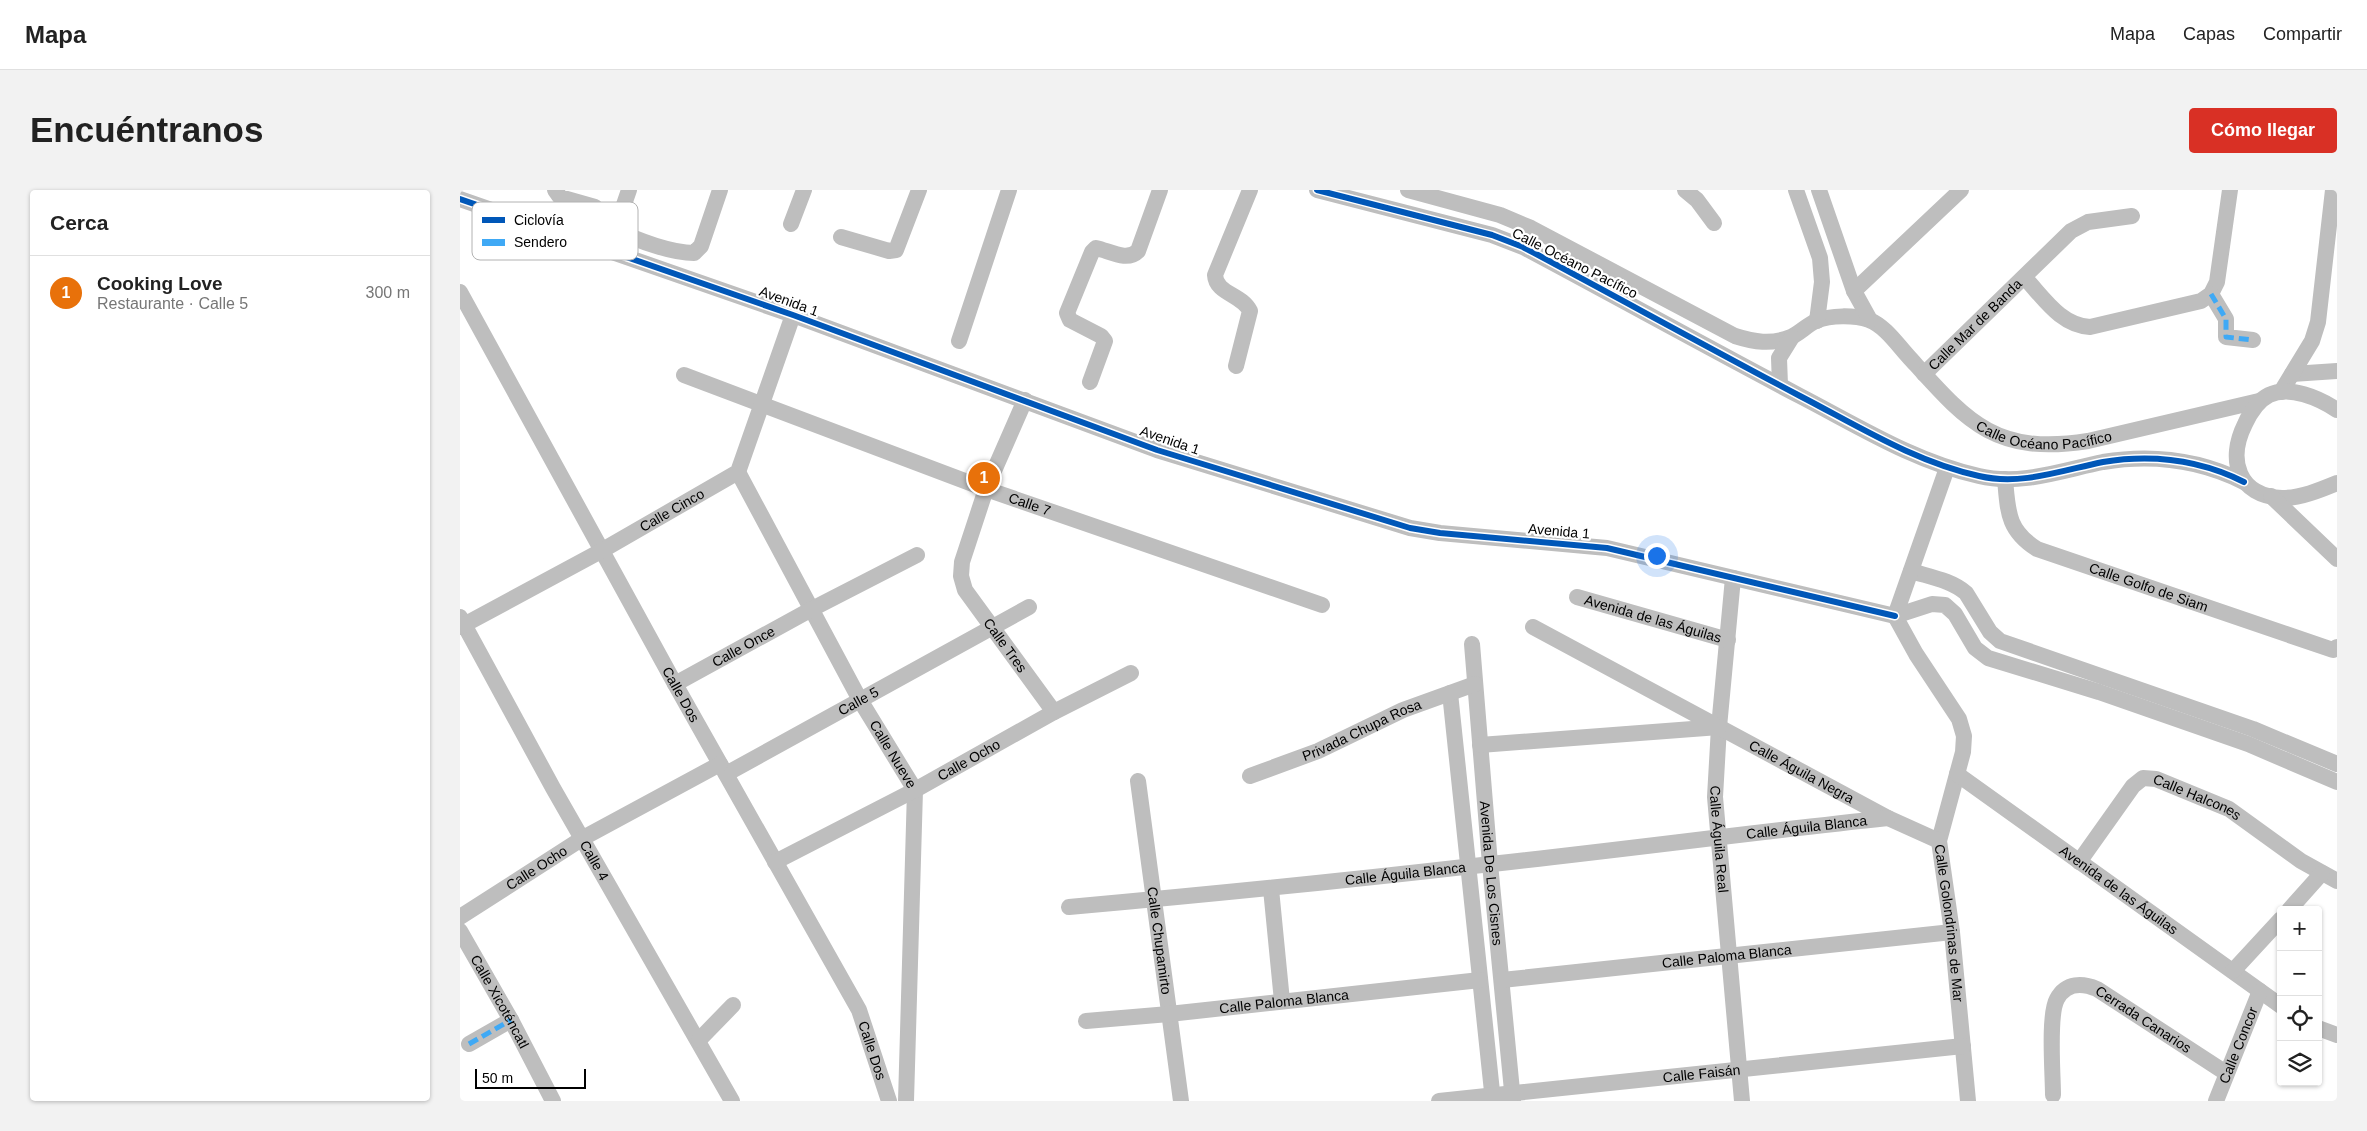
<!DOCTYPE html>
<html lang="es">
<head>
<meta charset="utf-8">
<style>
	:root { --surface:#fff; --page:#f2f2f2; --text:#222; --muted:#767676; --line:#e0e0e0; --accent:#d93025 }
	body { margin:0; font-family:Helvetica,sans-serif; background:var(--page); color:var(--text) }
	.controls { position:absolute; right:15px; bottom:15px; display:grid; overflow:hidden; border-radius:5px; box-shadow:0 1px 4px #0004 }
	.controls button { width:45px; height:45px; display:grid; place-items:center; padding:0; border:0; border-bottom:1px solid var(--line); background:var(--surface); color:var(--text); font:25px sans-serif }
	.scale { position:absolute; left:15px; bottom:12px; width:111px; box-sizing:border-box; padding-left:5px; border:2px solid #000; border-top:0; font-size:14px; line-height:18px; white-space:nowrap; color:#000; -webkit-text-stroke:4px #fff; paint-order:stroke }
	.you { position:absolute; left:1196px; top:365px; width:18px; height:18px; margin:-12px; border:4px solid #fff; border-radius:50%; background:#1a73e8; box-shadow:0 0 0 8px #1a73e833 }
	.badge { display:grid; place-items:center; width:32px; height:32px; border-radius:50%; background:var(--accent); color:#fff; font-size:16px; font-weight:700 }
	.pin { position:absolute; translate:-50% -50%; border:2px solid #fff; box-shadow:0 1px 5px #0006 }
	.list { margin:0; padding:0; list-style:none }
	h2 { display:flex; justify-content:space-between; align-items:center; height:65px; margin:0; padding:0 20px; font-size:21px }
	h2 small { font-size:16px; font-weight:400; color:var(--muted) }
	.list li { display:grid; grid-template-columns:32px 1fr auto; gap:15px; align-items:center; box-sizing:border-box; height:75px; padding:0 20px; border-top:1px solid var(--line) }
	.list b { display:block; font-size:19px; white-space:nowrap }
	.list p { margin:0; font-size:16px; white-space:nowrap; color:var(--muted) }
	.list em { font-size:16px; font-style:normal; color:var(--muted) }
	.icon { flex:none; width:28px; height:28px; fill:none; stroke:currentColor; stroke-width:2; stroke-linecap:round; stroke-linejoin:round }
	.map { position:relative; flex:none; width:1877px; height:911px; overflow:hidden; border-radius:5px }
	header { display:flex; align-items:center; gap:30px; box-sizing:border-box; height:70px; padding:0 25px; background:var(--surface); border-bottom:1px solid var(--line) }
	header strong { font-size:24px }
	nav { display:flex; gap:28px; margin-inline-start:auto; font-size:18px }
	.intro { display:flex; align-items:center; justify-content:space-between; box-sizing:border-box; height:120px; padding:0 30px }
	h1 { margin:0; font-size:35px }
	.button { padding:12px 22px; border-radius:5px; background:var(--accent); color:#fff; font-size:18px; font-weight:700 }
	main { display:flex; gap:30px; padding:0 30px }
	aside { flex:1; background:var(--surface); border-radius:5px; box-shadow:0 1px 4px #0004 }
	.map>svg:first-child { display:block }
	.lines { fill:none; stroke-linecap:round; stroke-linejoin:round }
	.minor { stroke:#bebebe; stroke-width:16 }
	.quiet { stroke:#3fa9f5; stroke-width:5; stroke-dasharray:10 5; stroke-linecap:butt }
	.cycleway-casing { stroke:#fff; stroke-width:9 }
	.cycleway { stroke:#0057b8; stroke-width:6 }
	.labels { text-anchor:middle; stroke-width:4.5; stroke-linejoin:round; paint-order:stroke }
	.street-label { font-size:14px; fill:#000; stroke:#fff }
	.key { fill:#fff; stroke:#b2b2b2; stroke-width:1 }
	.key-label { font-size:14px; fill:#000 }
</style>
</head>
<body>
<header>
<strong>Mapa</strong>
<nav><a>Mapa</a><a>Capas</a><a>Compartir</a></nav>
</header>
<div class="intro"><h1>Encuéntranos</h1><a class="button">Cómo llegar</a></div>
<main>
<aside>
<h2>Cerca<small></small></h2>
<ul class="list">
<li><span class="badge" style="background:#e8710a">1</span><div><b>Cooking Love</b><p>Restaurante · Calle 5</p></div><em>300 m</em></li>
</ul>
</aside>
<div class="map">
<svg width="1877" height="911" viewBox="0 0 1877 911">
	<rect width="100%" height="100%" fill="#fff"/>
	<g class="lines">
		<g class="minor">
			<path d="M95,0L100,7L135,17"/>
			<path d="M169,0L158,32V40C177,51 213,63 234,63L241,56L260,0"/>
			<path d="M857,0L1032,45L1063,57C1155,106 1247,157 1340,206C1398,236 1455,272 1519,286C1561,296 1603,280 1643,272C1692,264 1740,270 1784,292"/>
			<path id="s1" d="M948,0L1040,25L1071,38L1275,146C1294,152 1311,155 1331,147C1340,143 1347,135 1356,131C1371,125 1394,125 1409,130C1425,136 1437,154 1448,166C1506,230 1533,266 1628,251L1799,211"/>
			<path d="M1225,0L1237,10L1254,33"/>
			<path d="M1336,0L1360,68L1362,92L1357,131"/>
			<path d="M1359,0L1394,101L1410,130"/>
			<path d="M0,9L333,125L697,260L950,338L980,343L1147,358L1435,426"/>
			<path d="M331,34L344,0"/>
			<path d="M381,47L429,61L436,60L459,0"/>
			<path d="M1564,87C1584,108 1600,135 1630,137L1741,111L1751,104L1757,92L1770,0"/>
			<path d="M1394,101L1501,0"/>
			<path id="s2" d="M0,102L215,494L399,820L429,911"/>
			<path d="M1751,104L1766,129V147L1793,150"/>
			<path d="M499,151L549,0"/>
			<path d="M776,176L790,121C782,104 756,104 755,85L790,0"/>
			<path id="s3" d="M1464,184L1611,41L1628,32L1672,26"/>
			<path d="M1832,184L1877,181"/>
			<path id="s4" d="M224,185L526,299L862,415"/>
			<path d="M630,192L645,151L641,146L610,130L607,123L632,62L636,58C650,61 667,72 678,61L700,0"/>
			<path d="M1320,195L1319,168L1332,147"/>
			<path d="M1821,202L1852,151L1858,132L1873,0"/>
			<path id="s5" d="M565,210L526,299L502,372L501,386L505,400L594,522"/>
			<path d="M1877,220C1859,208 1829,195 1809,205C1797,211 1790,223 1785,234C1767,270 1778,306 1822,308C1841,308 1860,300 1877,293"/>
			<path id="s6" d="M278,282L400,510L455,600L446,911"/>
			<path id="s7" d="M1545,289C1548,321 1547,340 1577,359L1873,460L1877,457"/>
			<path d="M1811,306L1877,369"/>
			<path d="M1451,381C1470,387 1491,390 1506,403L1530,442L1540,451L1793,539L1877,574"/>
			<path id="s8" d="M1273,388L1259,537L1255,607L1282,911"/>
			<path id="s9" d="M1117,407L1268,450"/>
			<path id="s10" d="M1435,426L1456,464L1499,529L1504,546L1503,562L1479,651L1492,742L1508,911"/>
			<path d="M1435,426L1472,414L1485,415L1495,424L1515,458L1528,468L1639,502L1788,554L1877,592"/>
			<path d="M1435,426L1487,278"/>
			<path id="s11" d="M0,427L93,598L272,911"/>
			<path id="s12" d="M0,437L141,361L278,282L333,125"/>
			<path id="s13" d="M1073,437L1428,628L1479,651"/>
			<path id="s14" d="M1012,454L1030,674L1053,911"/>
			<path id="s15" d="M215,494L350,420L457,365"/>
			<path d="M990,503L1033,911"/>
			<path d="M1020,555L1259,537"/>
			<path id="s16" d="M266,584L569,417"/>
			<path id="s17" d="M1497,584L1821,816"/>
			<path id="s18" d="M790,586L858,561L943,520L1015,494"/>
			<path id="s19" d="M678,591L721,911"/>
			<path id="s20" d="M315,672L455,600L594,522L671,483"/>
			<path id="s21" d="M1619,672L1673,596L1683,588L1696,589L1769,619L1841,671L1877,691"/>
			<path d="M811,699L822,811"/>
			<path id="s22" d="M609,717C741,705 873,692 1004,677C1146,662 1286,643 1428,628"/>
			<path d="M1829,720L1862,683"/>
			<path id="s23" d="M0,727L123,648L260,574"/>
			<path id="s24" d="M0,741L51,830L93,911"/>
			<path d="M1773,781L1821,729"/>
			<path id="s25" d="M1042,790L1492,742"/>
			<path id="s26" d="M626,831L709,824L1020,790"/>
			<path d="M1858,838L1877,845"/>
			<path d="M239,850L273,815"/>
			<path d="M9,854L51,830"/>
			<path id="s27" d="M1593,905C1593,884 1588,825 1597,809C1606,792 1623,793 1637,799L1766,883"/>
			<path id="s28" d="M979,911L1503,856"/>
			<path id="s29" d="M1756,911L1800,801"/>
		</g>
		<path class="quiet" d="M1751,104L1766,129V147L1793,150
			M9,854L51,830"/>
		<defs>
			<path id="cycleway" d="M857,0L1032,45L1063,57C1155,106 1247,157 1340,206C1398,236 1455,272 1519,286C1561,296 1603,280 1643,272C1692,264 1740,270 1784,292
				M0,9L333,125L697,260L950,338L980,343L1147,358L1435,426"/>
		</defs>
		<use href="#cycleway" class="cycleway-casing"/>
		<use href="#cycleway" class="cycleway"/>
	</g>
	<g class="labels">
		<g class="street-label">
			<text transform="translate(1115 73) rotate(27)" y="5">Calle Océano Pacífico</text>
			<text transform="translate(329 111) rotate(20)" y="5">Avenida 1</text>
			<text dy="5" stroke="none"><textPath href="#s3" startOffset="71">Calle Mar de Banda</textPath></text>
			<text dy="5" stroke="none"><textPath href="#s1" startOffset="721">Calle Océano Pacífico</textPath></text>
			<text transform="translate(710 250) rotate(19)" y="5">Avenida 1</text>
			<text dy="5" stroke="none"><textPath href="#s4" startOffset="369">Calle 7</textPath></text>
			<text dy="5" stroke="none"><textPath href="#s12" startOffset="242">Calle Cinco</textPath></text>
			<text transform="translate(1099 341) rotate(5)" y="5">Avenida 1</text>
			<text dy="5" stroke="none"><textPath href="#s7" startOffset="199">Calle Golfo de Siam</textPath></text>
			<text dy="5" stroke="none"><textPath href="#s9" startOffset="79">Avenida de las Águilas</textPath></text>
			<text dy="5" stroke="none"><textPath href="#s5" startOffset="271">Calle Tres</textPath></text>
			<text dy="5" stroke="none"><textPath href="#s15" startOffset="78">Calle Once</textPath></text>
			<text dy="5" stroke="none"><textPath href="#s2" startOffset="459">Calle Dos</textPath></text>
			<text dy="5" stroke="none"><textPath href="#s16" startOffset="151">Calle 5</textPath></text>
			<text dy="5" stroke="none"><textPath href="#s18" startOffset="121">Privada Chupa Rosa</textPath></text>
			<text dy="5" stroke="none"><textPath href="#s6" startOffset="322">Calle Nueve</textPath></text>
			<text dy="5" stroke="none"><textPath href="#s20" startOffset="219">Calle Ocho</textPath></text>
			<text dy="5" stroke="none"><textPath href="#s13" startOffset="305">Calle Águila Negra</textPath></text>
			<text dy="5" stroke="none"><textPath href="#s21" startOffset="164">Calle Halcones</textPath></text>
			<text dy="5" stroke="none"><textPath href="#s22" startOffset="742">Calle Águila Blanca</textPath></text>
			<text dy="5" stroke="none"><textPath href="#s8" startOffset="262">Calle Águila Real</textPath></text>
			<text dy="5" stroke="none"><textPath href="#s11" startOffset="278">Calle 4</textPath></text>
			<text dy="5" stroke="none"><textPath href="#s23" startOffset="91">Calle Ocho</textPath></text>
			<text dy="5" stroke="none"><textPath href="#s14" startOffset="230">Avenida De Los Cisnes</textPath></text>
			<text dy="5" stroke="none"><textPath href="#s22" startOffset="338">Calle Águila Blanca</textPath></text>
			<text dy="5" stroke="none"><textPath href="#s17" startOffset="199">Avenida de las Águilas</textPath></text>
			<text dy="5" stroke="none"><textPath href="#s10" startOffset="330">Calle Golondrinas de Mar</textPath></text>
			<text dy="5" stroke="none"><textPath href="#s19" startOffset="161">Calle Chupamirto</textPath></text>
			<text dy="5" stroke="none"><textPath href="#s25" startOffset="226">Calle Paloma Blanca</textPath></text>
			<text dy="5" stroke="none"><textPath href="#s26" startOffset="199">Calle Paloma Blanca</textPath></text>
			<text dy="5" stroke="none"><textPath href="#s24" startOffset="81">Calle Xicoténcatl</textPath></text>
			<text dy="5" stroke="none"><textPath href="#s27" startOffset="198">Cerrada Canarios</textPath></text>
			<text dy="5" stroke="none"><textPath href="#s29" startOffset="60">Calle Concor</textPath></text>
			<text dy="5" stroke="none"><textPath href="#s2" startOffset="864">Calle Dos</textPath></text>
			<text dy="5" stroke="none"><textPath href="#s28" startOffset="264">Calle Faisán</textPath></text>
		</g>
	</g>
	<rect x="12" y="12" width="166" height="58" rx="8" class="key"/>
	<rect x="22" y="27" width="23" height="6" fill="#0057b8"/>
	<rect x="22" y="49" width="23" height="7" fill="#3fa9f5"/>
	<g class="key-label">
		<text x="54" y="35">Ciclovía</text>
		<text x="54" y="57">Sendero</text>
	</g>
</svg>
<div class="controls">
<button>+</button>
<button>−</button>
<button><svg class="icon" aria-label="locate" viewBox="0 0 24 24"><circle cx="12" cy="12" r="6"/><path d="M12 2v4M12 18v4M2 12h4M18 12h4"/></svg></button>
<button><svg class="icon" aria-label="layers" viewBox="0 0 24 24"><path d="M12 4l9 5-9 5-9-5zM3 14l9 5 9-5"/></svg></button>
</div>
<div class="scale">50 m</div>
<div class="you"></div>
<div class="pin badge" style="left:524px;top:288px;background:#e8710a">1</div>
</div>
</main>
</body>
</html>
